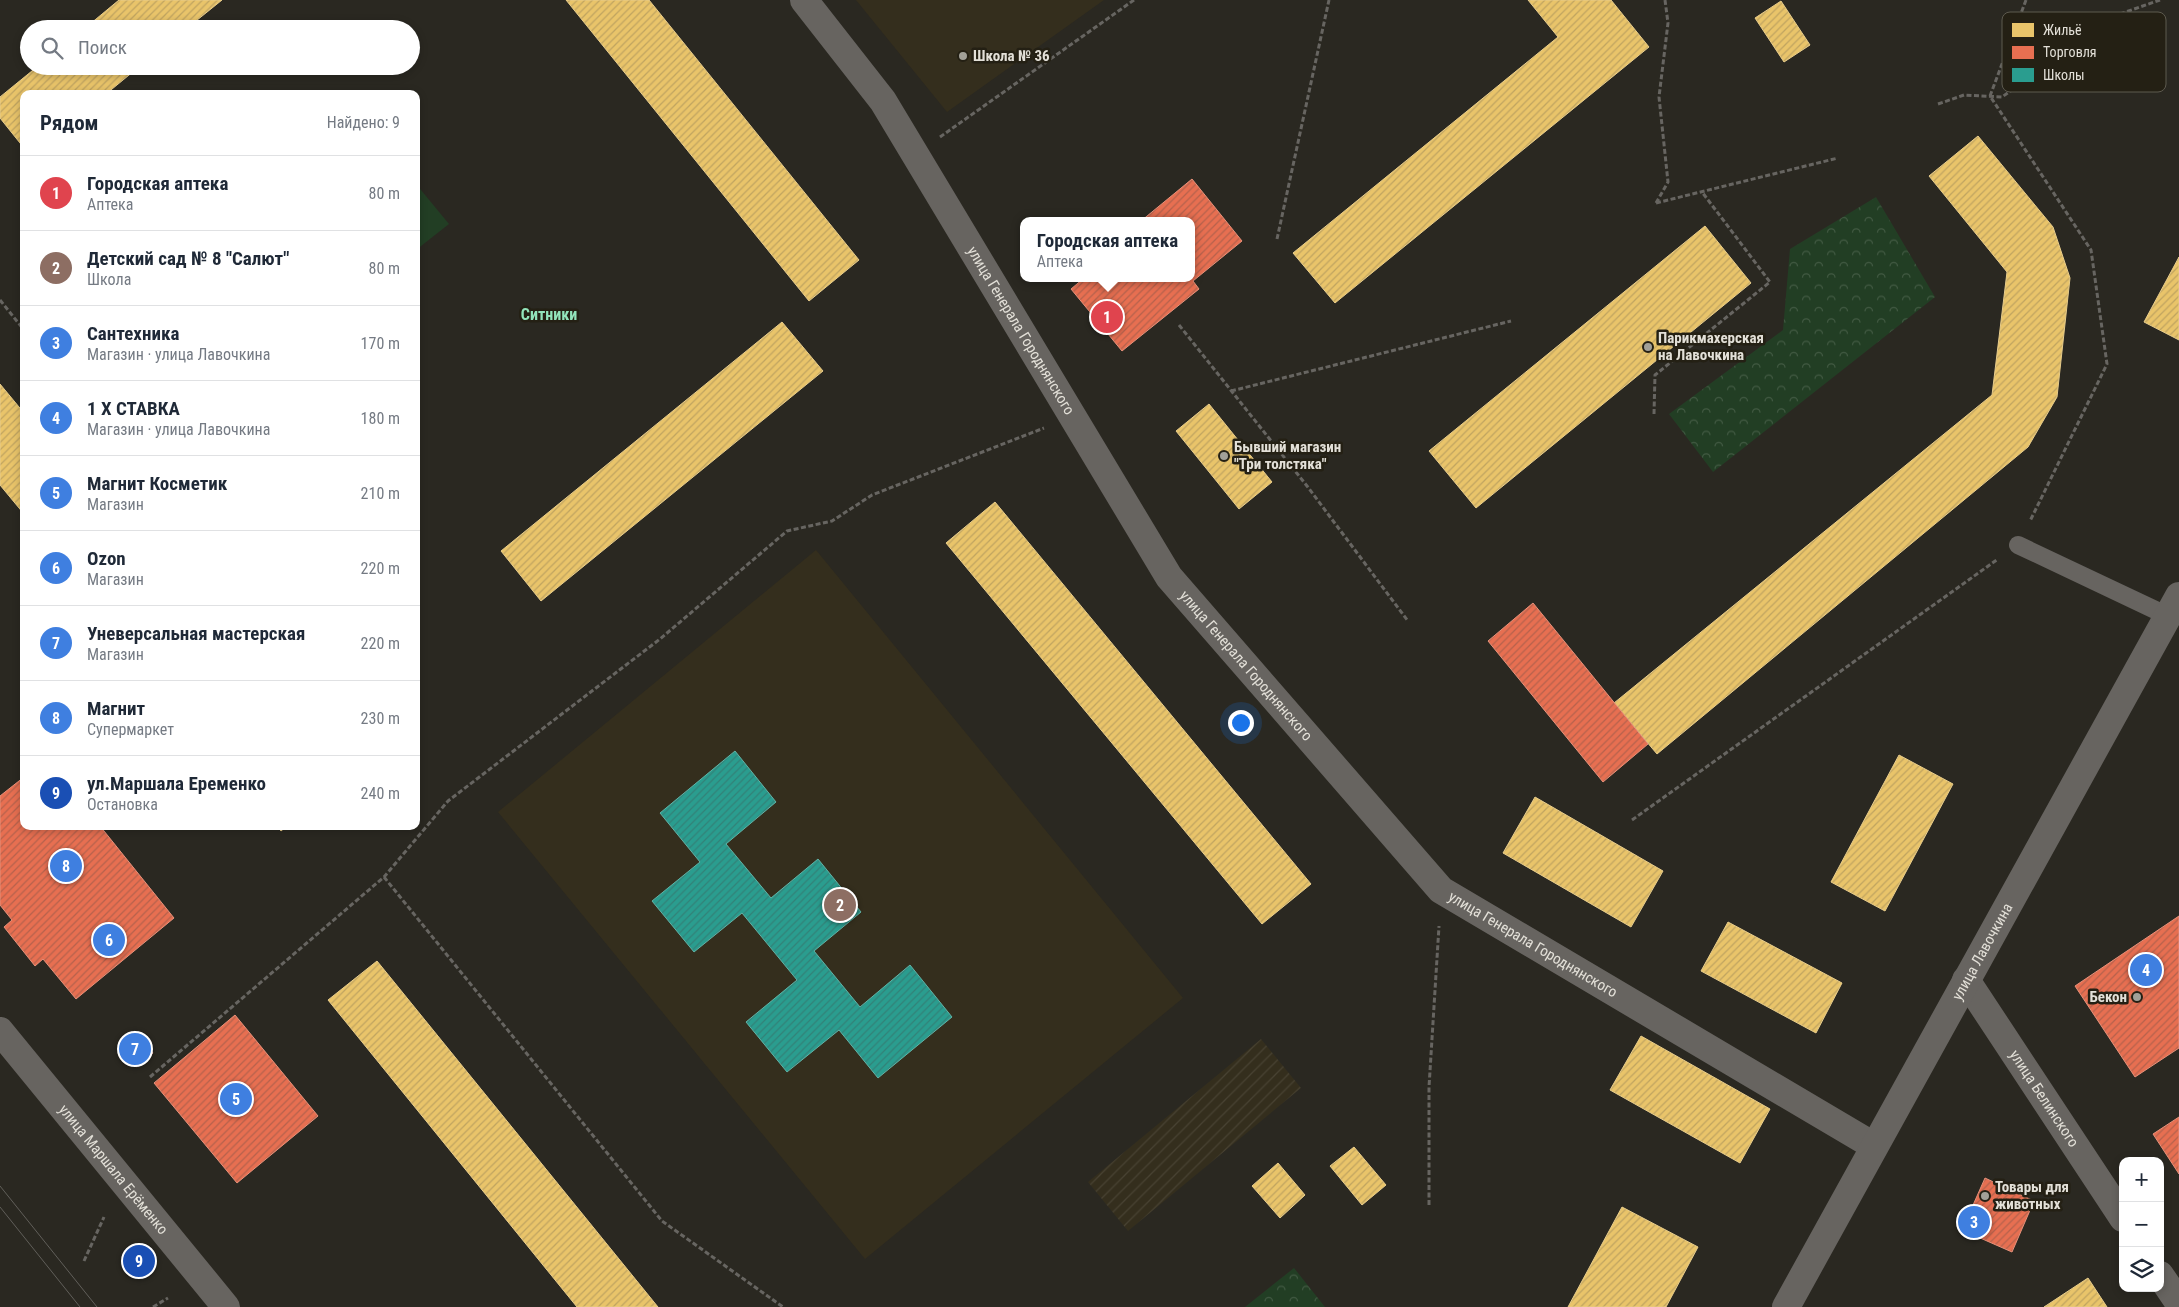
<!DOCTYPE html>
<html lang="ru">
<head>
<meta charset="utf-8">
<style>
	:root { --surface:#fff; --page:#f6f6f7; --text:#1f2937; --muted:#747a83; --line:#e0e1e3; --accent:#5a5f63 }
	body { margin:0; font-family:"Roboto Condensed",sans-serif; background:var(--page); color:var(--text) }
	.controls { position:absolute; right:15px; bottom:15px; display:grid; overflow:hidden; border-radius:10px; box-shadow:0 2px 8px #0003 }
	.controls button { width:45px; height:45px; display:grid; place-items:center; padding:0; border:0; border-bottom:1px solid var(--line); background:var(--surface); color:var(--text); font:25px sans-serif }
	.you { position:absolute; left:1240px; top:722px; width:18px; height:18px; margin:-12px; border:4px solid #fff; border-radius:50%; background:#1a73e8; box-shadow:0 0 0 8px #1a73e833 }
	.badge { display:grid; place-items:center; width:32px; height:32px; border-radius:50%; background:var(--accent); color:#fff; font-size:16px; font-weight:700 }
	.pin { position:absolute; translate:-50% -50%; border:2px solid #fff; box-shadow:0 1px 5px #0006 }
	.popup { position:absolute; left:1020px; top:217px; width:175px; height:65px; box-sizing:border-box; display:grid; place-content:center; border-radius:10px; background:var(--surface); filter:drop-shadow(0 1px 4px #0005); font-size:16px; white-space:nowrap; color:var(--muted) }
	.popup b { font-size:19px; color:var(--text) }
	.popup::after { content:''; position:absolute; left:50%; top:100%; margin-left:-10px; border:10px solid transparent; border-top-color:var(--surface) }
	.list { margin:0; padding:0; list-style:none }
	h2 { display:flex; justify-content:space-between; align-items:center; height:65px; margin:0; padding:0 20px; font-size:21px }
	h2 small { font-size:16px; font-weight:400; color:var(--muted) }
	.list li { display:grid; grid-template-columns:32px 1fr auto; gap:15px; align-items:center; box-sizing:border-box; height:75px; padding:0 20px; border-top:1px solid var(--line) }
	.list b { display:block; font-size:19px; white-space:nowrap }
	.list p { margin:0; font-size:16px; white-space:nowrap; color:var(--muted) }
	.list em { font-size:16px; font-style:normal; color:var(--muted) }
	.icon { flex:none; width:28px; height:28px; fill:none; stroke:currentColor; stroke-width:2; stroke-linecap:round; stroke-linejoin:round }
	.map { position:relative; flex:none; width:2179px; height:1307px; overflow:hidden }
	.search { position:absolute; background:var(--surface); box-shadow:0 2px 8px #0003; left:20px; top:20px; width:400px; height:55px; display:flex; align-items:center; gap:12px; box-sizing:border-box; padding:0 18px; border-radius:28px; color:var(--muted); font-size:19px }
	.panel { position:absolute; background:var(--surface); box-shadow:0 2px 8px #0003; left:20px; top:90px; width:400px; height:740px; border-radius:10px }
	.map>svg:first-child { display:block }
	.built { fill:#342e1d }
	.industrial { fill:url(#industrial-furrows) }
	.green { fill:#223e24 }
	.park { fill:url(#park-crowns) }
	.homes { fill:url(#homes-hatch); stroke:#e7cc8b }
	.shops { fill:url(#shops-hatch); stroke:#e6917a }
	.schools { fill:url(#schools-hatch); stroke:#62b1a5 }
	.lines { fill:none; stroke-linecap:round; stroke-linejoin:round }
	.path { stroke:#676561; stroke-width:3; stroke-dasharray:5 2.5; stroke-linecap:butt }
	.lane { stroke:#676460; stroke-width:18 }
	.street { stroke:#676460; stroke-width:28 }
	.secondary { stroke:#676460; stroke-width:28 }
	.tram { stroke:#615f5a; stroke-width:1 }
	.poi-dot { fill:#a2a098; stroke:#242014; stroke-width:2 }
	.labels { text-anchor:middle; stroke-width:5; stroke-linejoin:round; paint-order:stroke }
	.poi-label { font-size:15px; font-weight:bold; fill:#e3e0d8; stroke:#242014; text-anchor:start }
	.street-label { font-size:15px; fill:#e3e0d8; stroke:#242014 }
	.neighbourhood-label { font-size:16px; font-weight:bold; fill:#92e4bb; stroke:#242014 }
	.key { fill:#242014; stroke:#5d5a4f; stroke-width:1 }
	.key-label { font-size:14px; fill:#e3e0d8 }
</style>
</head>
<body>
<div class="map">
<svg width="2179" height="1307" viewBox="0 0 2179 1307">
	<defs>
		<pattern id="industrial-furrows" width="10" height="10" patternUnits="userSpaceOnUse" patternTransform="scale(1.25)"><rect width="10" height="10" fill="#342e1d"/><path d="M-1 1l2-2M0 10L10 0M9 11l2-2" fill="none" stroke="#484232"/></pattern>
		<pattern id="park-crowns" width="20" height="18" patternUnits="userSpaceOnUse" patternTransform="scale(1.25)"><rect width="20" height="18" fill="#223e24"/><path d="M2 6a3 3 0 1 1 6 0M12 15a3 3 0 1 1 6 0" fill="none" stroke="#425a43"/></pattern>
		<pattern id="homes-hatch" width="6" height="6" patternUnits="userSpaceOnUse" patternTransform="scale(1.25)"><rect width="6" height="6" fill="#e9c46a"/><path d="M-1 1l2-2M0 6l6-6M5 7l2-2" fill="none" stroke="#c0a460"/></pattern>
		<pattern id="shops-hatch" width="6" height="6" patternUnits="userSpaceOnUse" patternTransform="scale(1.25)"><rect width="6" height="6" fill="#e76f51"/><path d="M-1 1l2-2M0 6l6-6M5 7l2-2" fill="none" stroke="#b6624c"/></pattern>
		<pattern id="schools-hatch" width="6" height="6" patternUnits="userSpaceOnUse" patternTransform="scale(1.25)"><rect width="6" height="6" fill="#2a9d8f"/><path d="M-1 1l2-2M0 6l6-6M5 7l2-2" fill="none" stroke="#328278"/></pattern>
	</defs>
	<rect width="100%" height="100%" fill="#2a2821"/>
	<path class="built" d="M856,0H1104L947,112Z
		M816,550L1183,998L865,1259L498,812Z"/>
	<path class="industrial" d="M1261,1039L1301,1088L1128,1231L1088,1182Z"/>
	<path class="green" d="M416,184L449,224L416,250Z"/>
	<path class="park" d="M1876,197L1935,297L1713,472L1669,414L1783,330L1790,249Z
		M1294,1268L1325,1307H1245Z"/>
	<path class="homes" d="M119,0H222L186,29H84Z
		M566,0H649L859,260L809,301Z
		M1528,0H1611L1649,47L1335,303L1293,253L1558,37Z
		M1781,1L1810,45L1784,62L1755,18Z
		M38,66H140L106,94H24V148L0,118V97Z
		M1978,136L2053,227L2070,278L2057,397L2028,447L1657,754L1614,703L1992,395L2007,272L1929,176Z
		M1705,226L1751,283L1476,508L1429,451Z
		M2179,257V340L2144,322Z
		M782,322L823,371L541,601L501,551Z
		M0,384L24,413V514L0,485Z
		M1209,404L1272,482L1239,509L1176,431Z
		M995,502L1311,884L1262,924L946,543Z
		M1899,755L1953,784L1885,911L1831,882Z
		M1535,797L1663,871L1631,927L1503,853Z
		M277,826H287L281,831Z
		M1728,922L1842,983L1816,1033L1701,971Z
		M377,961L658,1307H577L328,1000Z
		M1641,1036L1770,1109L1740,1163L1610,1090Z
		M1354,1147L1386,1185L1362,1205L1330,1166Z
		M1278,1163L1305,1195L1280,1218L1252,1186Z
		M1622,1207L1698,1247L1666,1307H1568Z
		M2088,1278L2107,1307H2044Z"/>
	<path class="shops" d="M1192,179L1242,241L1193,281L1199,289L1122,351L1071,289L1084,278H1191V221H1141Z
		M1533,603L1648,744L1603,782L1488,641Z
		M24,777V826H100L174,918L76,999L43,959L35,966L4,927L12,920L0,905V796Z
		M2179,916V1048L2135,1077L2075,986Z
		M235,1015L318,1116L237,1183L154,1083Z
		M135,1031L153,1053L136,1067L118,1045Z
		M2179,1117V1174L2153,1134Z
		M1985,1178L2034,1201L2012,1252L1962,1230Z"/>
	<path class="schools" d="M735,751L776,802L726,844L771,898L818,859L861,912L814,951L860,1007L910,965L952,1017L878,1078L839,1030L787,1072L746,1022L797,980L742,913L694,952L652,901L700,862L660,813Z"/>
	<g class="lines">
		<path class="path" d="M2026,0L1990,96L2091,250L2107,364L2030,521
			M1938,104L1964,95L2002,97L2117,15L2160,0
			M940,137L1134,0
			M1656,203L1668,182L1659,97L1668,23L1665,0
			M1656,203L1838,158
			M1277,239L1329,0
			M0,300L24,330
			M1179,325L1307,486L1408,621
			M1231,391L1511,321
			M1654,414L1655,375L1770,282L1702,192
			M1632,820L1998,559
			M384,877L662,1221L783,1307
			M150,1077L384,877L448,801L660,639L787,531L832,521L872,495L1044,428
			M1429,1205V1087L1439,926
			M84,1261L104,1217
			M153,1307L168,1298"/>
		<path class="lane" d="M2018,545L2168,616"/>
		<g class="street">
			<path id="s1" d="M804,0L883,101L1169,577L1441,890L1874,1146"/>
			<path id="s2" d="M1966,980L2123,1218"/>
			<path d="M2160,1275L2179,1303"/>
		</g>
		<g class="secondary">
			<path id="s3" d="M0,1031L226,1307"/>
			<path id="s4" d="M1786,1307L2179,596"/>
		</g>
		<path class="tram" d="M0,1186L97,1307
			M0,1207L80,1307"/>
	</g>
	<g class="poi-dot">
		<circle cx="963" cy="56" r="5"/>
		<circle cx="1648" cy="347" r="5"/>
		<circle cx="1224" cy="456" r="5"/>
		<circle cx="2137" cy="997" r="5"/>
		<circle cx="1985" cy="1196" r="5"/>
	</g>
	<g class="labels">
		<g class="poi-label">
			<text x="973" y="61">Школа № 36</text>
			<text x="1658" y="343">Парикмахерская<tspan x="1658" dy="17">на Лавочкина</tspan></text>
			<text x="1234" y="452">Бывший магазин<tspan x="1234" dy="17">"Три толстяка"</tspan></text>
			<text x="2127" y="1002" text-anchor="end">Бекон</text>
			<text x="1995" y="1192">Товары для<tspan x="1995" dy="17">животных</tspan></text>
		</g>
		<g class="street-label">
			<text dy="5" stroke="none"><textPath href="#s1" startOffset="396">улица Генерала Городнянского</textPath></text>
			<text dy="5" stroke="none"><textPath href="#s1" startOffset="801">улица Генерала Городнянского</textPath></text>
			<text dy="5" stroke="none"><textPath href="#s1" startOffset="1205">улица Генерала Городнянского</textPath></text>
			<text dy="5" stroke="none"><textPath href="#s4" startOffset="406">улица Лавочкина</textPath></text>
			<text dy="5" stroke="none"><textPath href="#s2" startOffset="142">улица Белинского</textPath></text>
			<text dy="5" stroke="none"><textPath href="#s3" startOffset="179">улица Маршала Ерёменко</textPath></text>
		</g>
		<g class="neighbourhood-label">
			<text x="549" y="320">Ситники</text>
		</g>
	</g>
	<rect x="2002" y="12" width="164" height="80" rx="8" class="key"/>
	<rect x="2012" y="23" width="22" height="14" fill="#e9c46a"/>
	<rect x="2012" y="46" width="22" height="13" fill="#e76f51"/>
	<rect x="2012" y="68" width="22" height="14" fill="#2a9d8f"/>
	<g class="key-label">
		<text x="2043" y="35">Жильё</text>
		<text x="2043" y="57">Торговля</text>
		<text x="2043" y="80">Школы</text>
	</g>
</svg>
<div class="controls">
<button>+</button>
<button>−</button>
<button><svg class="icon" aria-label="layers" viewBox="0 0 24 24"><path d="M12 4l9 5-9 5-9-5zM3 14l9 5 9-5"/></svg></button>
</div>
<div class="you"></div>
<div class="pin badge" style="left:1107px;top:317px;background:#e0444e">1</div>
<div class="popup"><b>Городская аптека</b>Аптека</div>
<div class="pin badge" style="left:840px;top:905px;background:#8d6e63">2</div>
<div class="pin badge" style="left:1974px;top:1222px;background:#3f7fe0">3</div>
<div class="pin badge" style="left:2146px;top:970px;background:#3f7fe0">4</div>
<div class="pin badge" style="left:236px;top:1099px;background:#3f7fe0">5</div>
<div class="pin badge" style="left:109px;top:940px;background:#3f7fe0">6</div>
<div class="pin badge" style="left:135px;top:1049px;background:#3f7fe0">7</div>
<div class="pin badge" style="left:66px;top:866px;background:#3f7fe0">8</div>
<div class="pin badge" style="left:139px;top:1261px;background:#1a4fb4">9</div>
<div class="search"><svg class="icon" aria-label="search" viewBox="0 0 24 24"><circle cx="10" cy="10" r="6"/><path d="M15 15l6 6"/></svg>Поиск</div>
<section class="panel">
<h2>Рядом<small>Найдено: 9</small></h2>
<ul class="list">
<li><span class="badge" style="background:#e0444e">1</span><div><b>Городская аптека</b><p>Аптека</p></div><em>80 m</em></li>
<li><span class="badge" style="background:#8d6e63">2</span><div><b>Детский сад № 8 &quot;Салют&quot;</b><p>Школа</p></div><em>80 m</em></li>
<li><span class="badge" style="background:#3f7fe0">3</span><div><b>Сантехника</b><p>Магазин · улица Лавочкина</p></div><em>170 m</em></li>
<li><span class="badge" style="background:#3f7fe0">4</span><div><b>1 X СТАВКА</b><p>Магазин · улица Лавочкина</p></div><em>180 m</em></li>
<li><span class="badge" style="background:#3f7fe0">5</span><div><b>Магнит Косметик</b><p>Магазин</p></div><em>210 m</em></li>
<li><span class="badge" style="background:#3f7fe0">6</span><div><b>Ozon</b><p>Магазин</p></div><em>220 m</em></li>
<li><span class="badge" style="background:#3f7fe0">7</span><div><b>Уневерсальная мастерская</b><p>Магазин</p></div><em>220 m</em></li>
<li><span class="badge" style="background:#3f7fe0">8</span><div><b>Магнит</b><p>Супермаркет</p></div><em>230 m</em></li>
<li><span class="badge" style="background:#1a4fb4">9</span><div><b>ул.Маршала Еременко</b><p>Остановка</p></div><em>240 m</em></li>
</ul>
</section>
</div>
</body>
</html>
